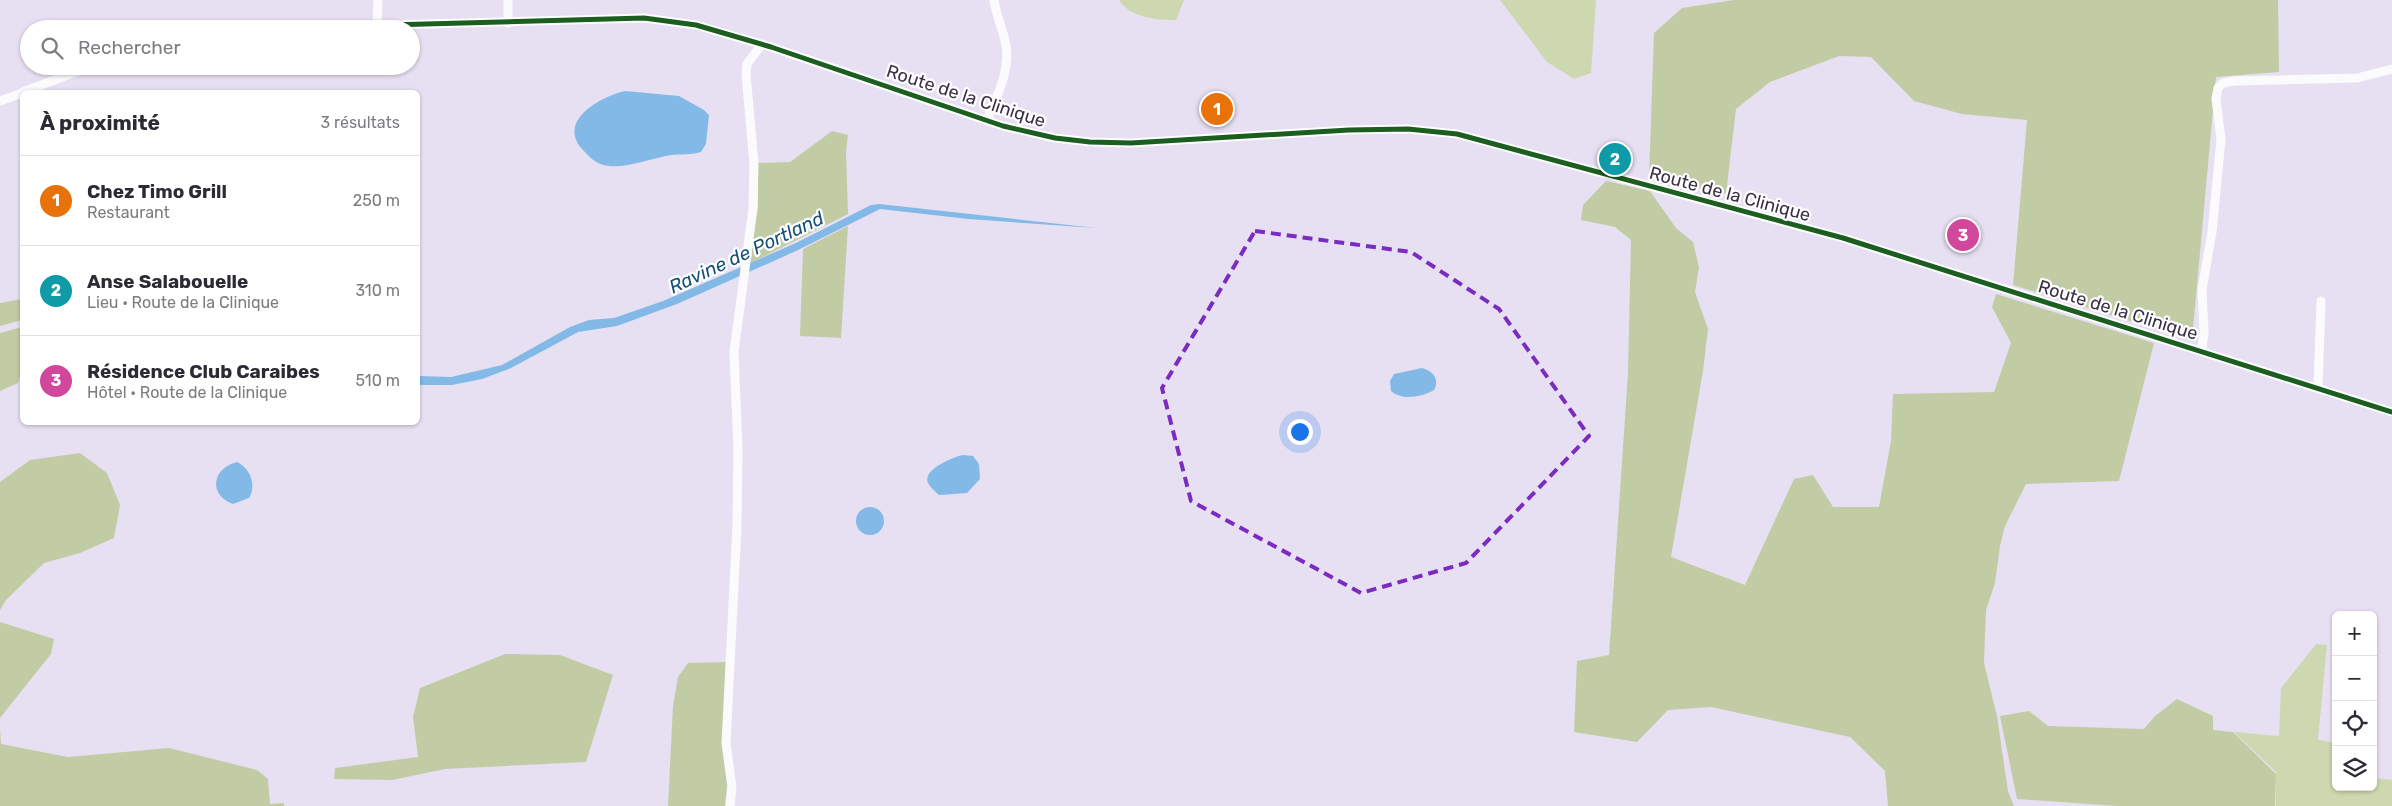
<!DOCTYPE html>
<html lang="fr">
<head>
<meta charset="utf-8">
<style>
	:root { --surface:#fff; --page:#f2f2f3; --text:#2b2b33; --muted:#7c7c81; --line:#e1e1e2; --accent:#776e83 }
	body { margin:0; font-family:Rubik,sans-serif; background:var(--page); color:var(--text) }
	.controls { position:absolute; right:15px; bottom:15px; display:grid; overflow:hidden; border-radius:8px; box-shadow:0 1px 4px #0004 }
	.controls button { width:45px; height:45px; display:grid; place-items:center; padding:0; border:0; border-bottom:1px solid var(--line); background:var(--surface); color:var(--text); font:25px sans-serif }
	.you { position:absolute; left:1299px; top:431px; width:18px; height:18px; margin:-12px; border:4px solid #fff; border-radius:50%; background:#1a73e8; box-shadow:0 0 0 8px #1a73e833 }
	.badge { display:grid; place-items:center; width:32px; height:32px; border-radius:50%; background:var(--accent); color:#fff; font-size:16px; font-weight:700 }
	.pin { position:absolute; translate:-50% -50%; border:2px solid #fff; box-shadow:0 1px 5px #0006 }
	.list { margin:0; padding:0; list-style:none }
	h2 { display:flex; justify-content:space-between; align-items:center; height:65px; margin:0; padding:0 20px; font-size:21px }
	h2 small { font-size:16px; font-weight:400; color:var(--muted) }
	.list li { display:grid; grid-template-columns:32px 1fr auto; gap:15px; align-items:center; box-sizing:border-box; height:90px; padding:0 20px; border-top:1px solid var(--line) }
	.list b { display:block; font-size:19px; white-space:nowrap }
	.list p { margin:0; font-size:16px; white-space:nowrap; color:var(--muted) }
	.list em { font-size:16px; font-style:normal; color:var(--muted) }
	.icon { flex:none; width:28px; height:28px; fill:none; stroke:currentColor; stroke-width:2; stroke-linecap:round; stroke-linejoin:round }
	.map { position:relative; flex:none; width:2392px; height:806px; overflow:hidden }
	.search { position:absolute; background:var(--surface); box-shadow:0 1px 4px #0004; left:20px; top:20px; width:400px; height:55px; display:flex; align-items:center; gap:12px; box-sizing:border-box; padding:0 18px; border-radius:28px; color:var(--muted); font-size:19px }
	.panel { position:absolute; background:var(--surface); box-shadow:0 1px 4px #0004; left:20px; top:90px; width:400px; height:335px; border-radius:8px }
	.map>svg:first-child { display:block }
	.green { fill:#cdd8b1 }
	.forest { fill:#c1cca5 }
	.water { fill:#83b9e7 }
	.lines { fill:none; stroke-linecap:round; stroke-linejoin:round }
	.minor { stroke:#fbfafd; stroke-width:9 }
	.cycleway-casing { stroke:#fff; stroke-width:8 }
	.cycleway { stroke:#1b5e20; stroke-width:5 }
	.marked { fill:none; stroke:#7b2cbf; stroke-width:4; stroke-dasharray:10 6; stroke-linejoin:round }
	.labels { text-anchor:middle; stroke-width:4.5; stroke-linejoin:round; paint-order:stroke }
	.street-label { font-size:18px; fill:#3a3147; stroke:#fff }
	.water-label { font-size:19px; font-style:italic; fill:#155177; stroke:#fff }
</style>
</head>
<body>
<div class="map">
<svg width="2392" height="806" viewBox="0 0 2392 806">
	<rect width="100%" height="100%" fill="#e7e0f3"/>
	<path class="green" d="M1119,0H1184L1176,20C1157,20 1130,18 1119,0Z
		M1500,0H1596L1591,73L1574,79L1547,62Z
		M2316,644L2327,645L2318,740L2336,743V787H2373V778L2392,780V806H2276V772L2234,732L2279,736L2281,688Z"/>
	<path class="forest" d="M1734,0H2278L2279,72L2216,77L2192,340L2013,285L2027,120L1962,114L1914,101L1871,57L1839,56L1770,82L1736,109L1726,194L1649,177L1654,33L1682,8Z
		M832,131L848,135L846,152L848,214L749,264L758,206V163L790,162Z
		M1606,181L1650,191L1676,228L1693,242L1699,267L1695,292L1708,329L1703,371L1671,557L1745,585L1794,479L1813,475L1833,507H1879L1891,441L1893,394L1994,392L2011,343L1992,307L1996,294L2154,343L2119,481L2026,484L2005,526L2000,546L1995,583L1986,610L1984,663L1997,716L2008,791L2014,806H1888L1885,771L1850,737L1711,707L1668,710L1637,742L1574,732L1577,661L1609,655L1628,373L1631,240L1615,227L1581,220L1583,205Z
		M848,226L841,338L800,336L803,249Z
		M22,299V320L0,326V303Z
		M22,327V371L18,383L0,391V333Z
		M80,453L107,473L120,505L114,538L80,553L44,563L6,600L0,610V482L30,460Z
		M0,622L54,639L51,654L0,718Z
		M505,654L560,655L613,675L586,762L445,769L392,780L334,779L335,768L418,757L413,717L420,688Z
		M726,662L723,749L727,785L725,806H668L673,706L678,677L688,663Z
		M2177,699L2213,716V730L2233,732L2276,774L2275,806H2117L2017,799L2000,716L2029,711L2048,726L2144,729L2154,717Z
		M0,728L1,744L68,757L169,748L257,770L268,779L270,804L284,803V806H0Z"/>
	<path class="water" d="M625,91L679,96L704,110L709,115L706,144L701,152C691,155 681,154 671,155C653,158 626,168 610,166C598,165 592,160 584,151C555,122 599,97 625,91Z
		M879,204L1096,228L968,219L880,209L796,251L677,304L617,326L578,332L511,368L482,379L452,385H418V376L451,377L502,365L570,327L589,320L614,318L663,301L796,243L871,205Z
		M1422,368C1433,371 1440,379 1434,390C1422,397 1402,401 1391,391L1390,381L1394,374Z
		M963,455L973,456L979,464L980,479L967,493L939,495C936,492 930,487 928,483C922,469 954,457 963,455Z
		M237,462C250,468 257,485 249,498L233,504C208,495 212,468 237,462Z
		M856 521a14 14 0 1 1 28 0a14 14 0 1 1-28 0Z"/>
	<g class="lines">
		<path class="minor" d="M508,0V23
			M377,24L378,0
			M189,29L208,26L313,27L644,18L696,25L771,47L1003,126L1055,138L1090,142L1131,143L1349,130L1408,129L1457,134L1843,238L2392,412
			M23,92L91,66
			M0,101L22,93
			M987,120C997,96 1012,68 1005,41C1002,27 996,15 994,0
			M2202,350L2204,332L2202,290L2212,232L2221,139L2216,99L2218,88L2223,83L2234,81L2357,78L2392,69
			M2318,388L2321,301
			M730,806L732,787L726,743L737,526L738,449L734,352L753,208L754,164L746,74L747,64L762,44"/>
		<defs>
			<path id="cycleway" d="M189,29L208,26L313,27L644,18L696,25L771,47L1003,126L1055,138L1090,142L1131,143L1349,130L1408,129L1457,134L1843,238L2392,412"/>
		</defs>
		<use href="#cycleway" class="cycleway-casing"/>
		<use href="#cycleway" class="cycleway"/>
	</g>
	<path class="marked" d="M1255,231L1411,252L1499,309L1589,436L1466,563L1361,593L1191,501L1162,388Z"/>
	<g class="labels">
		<g class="street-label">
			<text transform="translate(966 96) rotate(18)" y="6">Route de la Clinique</text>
			<text transform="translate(1730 194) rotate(15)" y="6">Route de la Clinique</text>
			<text transform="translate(2118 310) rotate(17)" y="6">Route de la Clinique</text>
		</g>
		<g class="water-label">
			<text transform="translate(746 252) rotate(-25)" y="7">Ravine de Portland</text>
		</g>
	</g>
</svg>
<div class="controls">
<button>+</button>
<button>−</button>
<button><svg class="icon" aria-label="locate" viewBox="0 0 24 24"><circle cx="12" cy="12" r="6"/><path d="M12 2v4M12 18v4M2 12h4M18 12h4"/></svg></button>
<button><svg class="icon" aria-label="layers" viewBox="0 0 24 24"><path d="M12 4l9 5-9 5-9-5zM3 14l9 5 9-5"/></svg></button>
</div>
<div class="you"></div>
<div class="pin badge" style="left:1217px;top:109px;background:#e8710a">1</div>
<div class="pin badge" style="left:1615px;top:159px;background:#0f9aa8">2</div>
<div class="pin badge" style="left:1963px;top:235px;background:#d1479c">3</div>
<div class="search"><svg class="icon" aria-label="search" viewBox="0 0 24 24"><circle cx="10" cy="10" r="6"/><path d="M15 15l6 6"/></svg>Rechercher</div>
<section class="panel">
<h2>À proximité<small>3 résultats</small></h2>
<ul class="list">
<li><span class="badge" style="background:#e8710a">1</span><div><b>Chez Timo Grill</b><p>Restaurant</p></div><em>250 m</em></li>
<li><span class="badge" style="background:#0f9aa8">2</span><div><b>Anse Salabouelle</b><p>Lieu · Route de la Clinique</p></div><em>310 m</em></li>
<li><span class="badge" style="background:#d1479c">3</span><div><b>Résidence Club Caraibes</b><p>Hôtel · Route de la Clinique</p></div><em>510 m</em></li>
</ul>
</section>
</div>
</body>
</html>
